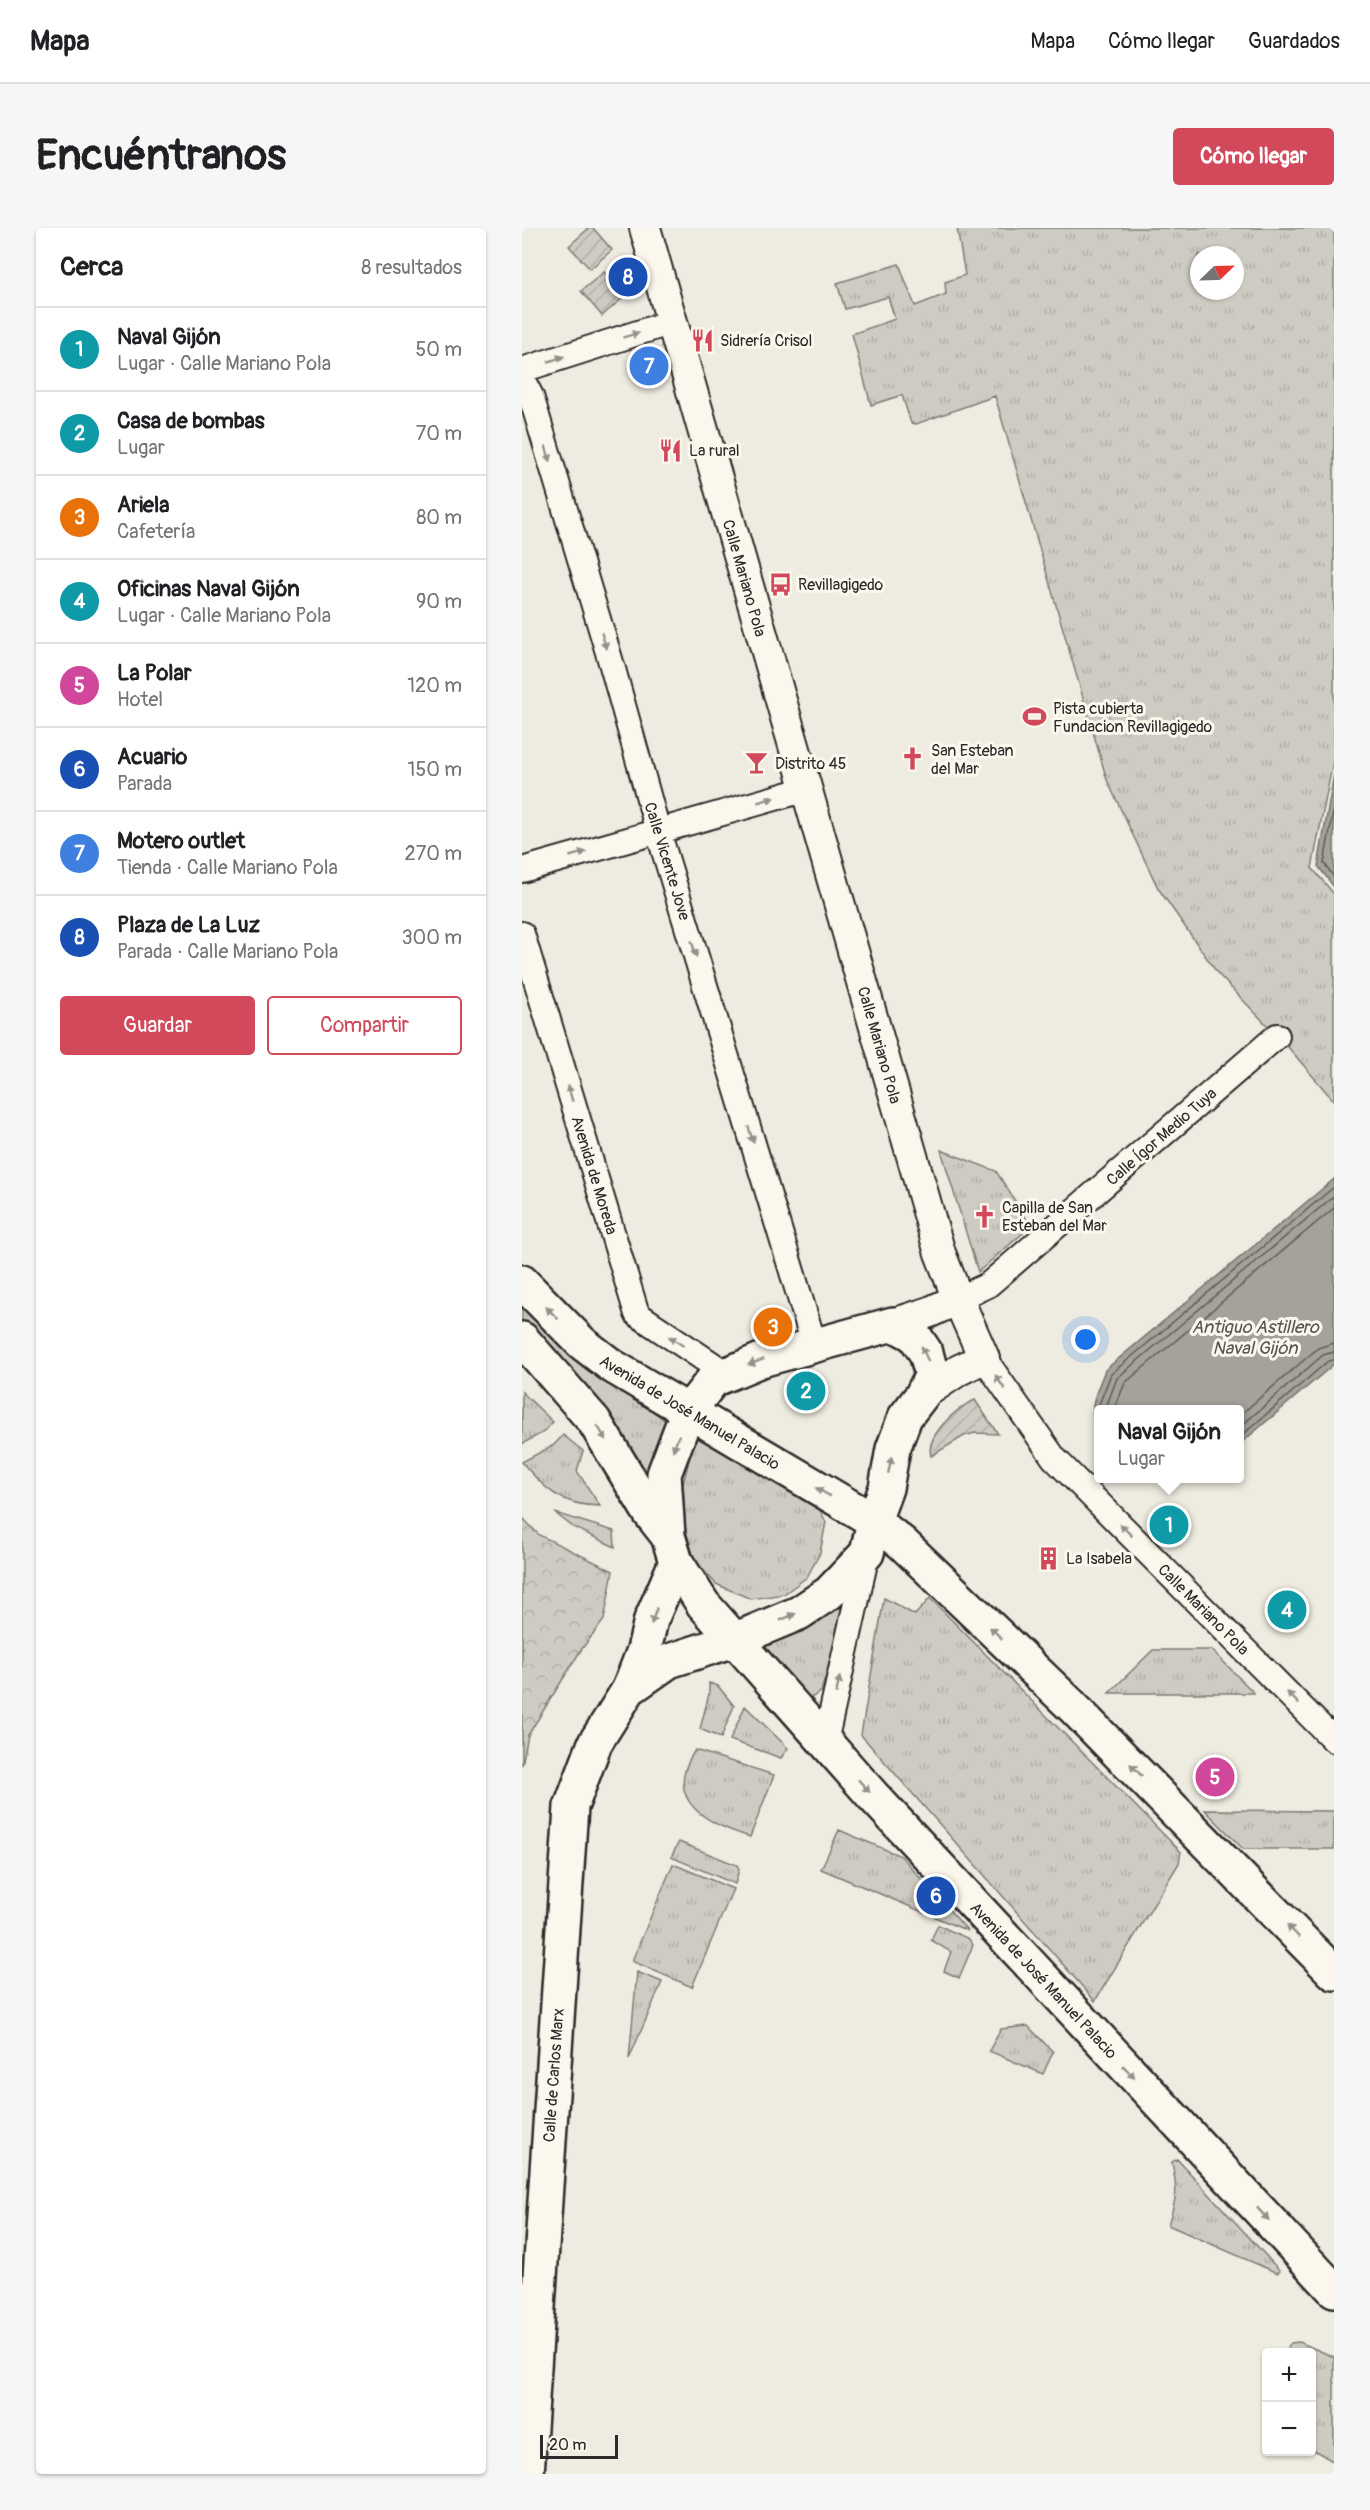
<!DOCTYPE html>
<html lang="es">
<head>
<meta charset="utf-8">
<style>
	:root { --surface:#fff; --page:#f6f6f6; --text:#202124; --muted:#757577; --line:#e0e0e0; --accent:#d1495b }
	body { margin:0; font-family:Pangolin,sans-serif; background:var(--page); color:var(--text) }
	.controls { position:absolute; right:18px; bottom:18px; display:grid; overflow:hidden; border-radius:6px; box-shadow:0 2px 4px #0004 }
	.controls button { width:54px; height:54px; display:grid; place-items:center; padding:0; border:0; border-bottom:2px solid var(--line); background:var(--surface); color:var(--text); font:30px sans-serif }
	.compass { position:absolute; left:668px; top:18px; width:54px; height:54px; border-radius:50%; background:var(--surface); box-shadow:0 2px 4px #0004; rotate:67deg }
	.scale { position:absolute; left:18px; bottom:15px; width:78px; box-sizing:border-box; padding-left:6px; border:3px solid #2b2b2b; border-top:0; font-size:16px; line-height:21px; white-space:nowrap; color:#2b2b2b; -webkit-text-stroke:4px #fbf7ec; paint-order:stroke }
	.you { position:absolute; left:564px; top:1112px; width:21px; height:21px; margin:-15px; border:4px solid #fff; border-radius:50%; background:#1a73e8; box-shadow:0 0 0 9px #1a73e833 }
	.badge { display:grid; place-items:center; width:39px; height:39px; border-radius:50%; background:var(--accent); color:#fff; font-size:20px; font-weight:700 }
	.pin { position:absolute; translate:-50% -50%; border:3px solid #fff; box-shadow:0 2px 6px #0006 }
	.popup { position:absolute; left:572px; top:1177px; width:150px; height:78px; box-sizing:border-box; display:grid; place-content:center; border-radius:6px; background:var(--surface); filter:drop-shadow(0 2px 4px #0005); font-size:20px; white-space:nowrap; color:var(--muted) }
	.popup b { font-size:22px; color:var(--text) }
	.popup::after { content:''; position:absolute; left:50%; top:100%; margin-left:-12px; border:12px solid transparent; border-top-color:var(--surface) }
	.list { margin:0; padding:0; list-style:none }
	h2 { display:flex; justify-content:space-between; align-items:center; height:78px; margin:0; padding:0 24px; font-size:26px }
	h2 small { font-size:20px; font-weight:400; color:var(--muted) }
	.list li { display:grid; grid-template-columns:39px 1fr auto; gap:18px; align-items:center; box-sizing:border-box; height:84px; padding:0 24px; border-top:2px solid var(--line) }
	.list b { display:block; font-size:22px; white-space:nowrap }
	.list p { margin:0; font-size:20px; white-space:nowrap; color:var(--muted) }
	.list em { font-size:20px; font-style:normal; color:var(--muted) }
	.actions { display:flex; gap:12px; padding:18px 24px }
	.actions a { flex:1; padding:14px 0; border:2px solid var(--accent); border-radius:6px; text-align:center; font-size:21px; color:var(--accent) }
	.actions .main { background:var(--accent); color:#fff }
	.map { position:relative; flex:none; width:812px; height:2246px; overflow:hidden; border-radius:6px }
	header { display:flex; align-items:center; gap:36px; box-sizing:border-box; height:84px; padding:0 30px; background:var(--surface); border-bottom:2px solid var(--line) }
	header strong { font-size:28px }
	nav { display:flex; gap:33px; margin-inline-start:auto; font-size:21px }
	.intro { display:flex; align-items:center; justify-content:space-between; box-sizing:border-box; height:144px; padding:0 36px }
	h1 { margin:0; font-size:42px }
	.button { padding:15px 27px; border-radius:6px; background:var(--accent); color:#fff; font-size:21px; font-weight:700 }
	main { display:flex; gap:36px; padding:0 36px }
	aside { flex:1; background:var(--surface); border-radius:6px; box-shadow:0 2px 4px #0004 }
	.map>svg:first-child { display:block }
	.grass { fill:url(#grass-tufts); stroke:#7c7b76; stroke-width:1.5; fill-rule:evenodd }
	.park { fill:url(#park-crowns); stroke:#7c7b76; stroke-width:1.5 }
	.garden { fill:url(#garden-furrows); stroke:#7c7b76; stroke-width:1.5 }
	.water { fill:#a4a29a; stroke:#74726e; stroke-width:1.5 }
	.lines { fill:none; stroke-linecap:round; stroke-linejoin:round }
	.shore { stroke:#5b5b57; stroke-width:1.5 }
	.minor-casing { stroke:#2b2b2b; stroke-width:28 }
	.tertiary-casing { stroke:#2b2b2b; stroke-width:34 }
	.secondary-casing { stroke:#2b2b2b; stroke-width:38 }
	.minor { stroke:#fbf7ec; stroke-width:24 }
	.tertiary { stroke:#fbf7ec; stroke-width:30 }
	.secondary { stroke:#fbf7ec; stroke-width:33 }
	.secondary-bridge-casing { stroke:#2b2b2b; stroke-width:38; stroke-linecap:butt }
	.secondary-bridge { stroke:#fbf7ec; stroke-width:33 }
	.oneway { fill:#93918c }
	.labels { text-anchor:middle; stroke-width:6; stroke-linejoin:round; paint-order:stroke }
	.poi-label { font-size:16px; fill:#2b2b2b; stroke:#fbf7ec; text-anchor:start }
	.street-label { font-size:16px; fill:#2b2b2b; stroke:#fbf7ec }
	.water-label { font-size:18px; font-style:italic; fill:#555552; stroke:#fbf7ec }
</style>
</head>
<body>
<header>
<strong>Mapa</strong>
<nav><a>Mapa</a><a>Cómo llegar</a><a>Guardados</a></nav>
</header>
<div class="intro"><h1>Encuéntranos</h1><a class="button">Cómo llegar</a></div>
<main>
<aside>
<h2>Cerca<small>8 resultados</small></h2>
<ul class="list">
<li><span class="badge" style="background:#0f9aa8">1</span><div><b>Naval Gijón</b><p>Lugar · Calle Mariano Pola</p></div><em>50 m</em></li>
<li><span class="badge" style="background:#0f9aa8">2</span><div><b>Casa de bombas</b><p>Lugar</p></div><em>70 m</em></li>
<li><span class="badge" style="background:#e8710a">3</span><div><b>Ariela</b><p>Cafetería</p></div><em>80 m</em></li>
<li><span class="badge" style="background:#0f9aa8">4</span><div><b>Oficinas Naval Gijón</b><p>Lugar · Calle Mariano Pola</p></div><em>90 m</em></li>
<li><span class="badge" style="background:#d1479c">5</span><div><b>La Polar</b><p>Hotel</p></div><em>120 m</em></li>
<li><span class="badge" style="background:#1a4fb4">6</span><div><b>Acuario</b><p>Parada</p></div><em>150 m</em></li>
<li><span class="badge" style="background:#3f7fe0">7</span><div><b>Motero outlet</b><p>Tienda · Calle Mariano Pola</p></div><em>270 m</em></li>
<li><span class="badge" style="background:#1a4fb4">8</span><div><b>Plaza de La Luz</b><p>Parada · Calle Mariano Pola</p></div><em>300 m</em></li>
</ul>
<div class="actions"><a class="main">Guardar</a><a>Compartir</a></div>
</aside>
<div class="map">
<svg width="812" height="2246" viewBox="0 0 812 2246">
	<defs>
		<pattern id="grass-tufts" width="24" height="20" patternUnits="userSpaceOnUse" patternTransform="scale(1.5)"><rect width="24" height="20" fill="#cecbc2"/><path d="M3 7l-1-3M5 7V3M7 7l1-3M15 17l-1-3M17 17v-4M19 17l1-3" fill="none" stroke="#b1aea7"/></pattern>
		<pattern id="park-crowns" width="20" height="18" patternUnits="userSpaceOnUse" patternTransform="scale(1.5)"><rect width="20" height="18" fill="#cecbc2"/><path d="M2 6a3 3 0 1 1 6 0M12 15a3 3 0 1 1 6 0" fill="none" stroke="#b1aea7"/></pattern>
		<pattern id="garden-furrows" width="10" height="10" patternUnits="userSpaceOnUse" patternTransform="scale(1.5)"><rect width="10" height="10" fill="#cecbc2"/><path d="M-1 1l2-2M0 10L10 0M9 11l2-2" fill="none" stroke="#b1aea7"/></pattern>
	</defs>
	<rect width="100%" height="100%" fill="#eeebe0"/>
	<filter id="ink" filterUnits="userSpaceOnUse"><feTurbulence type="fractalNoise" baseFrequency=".0167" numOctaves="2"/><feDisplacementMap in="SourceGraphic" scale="12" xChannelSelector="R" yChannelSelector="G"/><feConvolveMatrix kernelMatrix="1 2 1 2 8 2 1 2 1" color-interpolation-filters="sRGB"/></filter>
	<g filter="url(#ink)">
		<path class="grass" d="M435,0H812V528L790,640L812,666V873L765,818L696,746L636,660L585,552L473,168L394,196L389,195L380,167L349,177L330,106L373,91L366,69L323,81L315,55L377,36L393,78L424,66L423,54L443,47ZM677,27H713V63H677Z
			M419,922L474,943L509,998L456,1044Z
			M0,1068L66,1135L145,1194L132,1262C117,1234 101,1205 82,1179C58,1147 28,1120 0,1092Z
			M0,1164L31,1194L20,1205L0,1216Z
			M41,1207L61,1223L55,1243L78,1278C41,1278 23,1262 0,1234L32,1217Z
			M173,1208L297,1280L304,1294L298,1325L285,1349L262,1366L229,1371L194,1356L173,1333L163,1299L161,1256Z
			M33,1285L92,1303L93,1319L51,1299Z
			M326,1367L299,1464L289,1470L279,1466L244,1426L242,1418L247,1409Z
			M362,1370L393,1387L408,1370L659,1624L657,1635L573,1773L339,1507Z
			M631,1422H690L732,1465H587Z
			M187,1455L196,1458L212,1478L199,1510L178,1501L187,1466Z
			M223,1478L266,1520L259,1530L208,1512Z
			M173,1522L252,1547L228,1609C186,1596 139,1573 173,1522Z
			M683,1582L812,1583V1621H721Z
			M317,1602L379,1628L407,1660L404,1663L416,1677L420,1674L446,1703L299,1641Z
			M157,1614L215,1637L217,1641L213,1656L149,1629Z
			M151,1636L211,1661L170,1759L110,1733Z
			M416,1697L447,1711L451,1717L437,1750L422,1743L429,1724L409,1712Z
			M115,1744L140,1754L107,1831Z
			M506,1798L531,1824L521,1846L467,1823L479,1801Z
			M655,1931L758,2043L755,2045L646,1997C655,1968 656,1965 650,1934Z
			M777,2114L812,2129V2234L790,2221V2124H764L769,2115Z"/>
		<path class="park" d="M0,1289L17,1307L91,1343L82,1392L59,1422L6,1507L0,1537Z"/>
		<path class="garden" d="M67,0H71L90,22L68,41L47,18Z
			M82,44L103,68L80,88L59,63Z
			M453,1172L476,1206L453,1205L442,1208L409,1228C403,1207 436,1179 453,1172Z"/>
		<path class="water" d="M812,546V659L796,638Z
			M812,951V1136L718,1216V1182H576V1202C564,1180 575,1164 583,1142Z"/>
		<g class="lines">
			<path class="shore" d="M812,580L802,635L812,649
				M583,1182L595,1150L812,968
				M592,1182L603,1155L812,980
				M718,1187L796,1120L812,1115
				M576,1189V1179L589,1146L812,959
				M718,1199L801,1127L812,1124
				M718,1209L806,1133L812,1132"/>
			<defs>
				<path id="minor" d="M0,142L150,94
					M0,151L9,168L91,441L136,603L292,1116
					M0,642L285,561
					M0,706L115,1086L203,1145
					M436,1071L466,1057L755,808
					M462,1130L532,1230L812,1512
					M303,1514L345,1326"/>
				<path id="tertiary" d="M123,0L418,1025L436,1071L462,1130L437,1142L400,1167
					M371,1096L408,1084L436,1071"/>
				<path id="secondary" d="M0,1054L60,1115L90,1138L352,1293L380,1315L550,1478L812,1745
					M0,1111L72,1193L128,1285L146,1308
					M107,1461L147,1433L212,1412L277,1385L307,1365L345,1325L352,1293L364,1260L371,1221L383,1189L400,1167L410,1147L404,1125L392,1107L371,1096L239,1132L191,1152L165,1185L142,1246L146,1308L154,1334L181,1376L351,1568L812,2062
					M49,1579L73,1515L107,1461L122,1422L129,1392L154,1334"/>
			</defs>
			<use href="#minor" class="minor-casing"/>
			<use href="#tertiary" class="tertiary-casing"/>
			<use href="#secondary" class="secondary-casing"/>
			<use href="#minor" class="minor"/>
			<use href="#tertiary" class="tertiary"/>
			<use href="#secondary" class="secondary"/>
			<defs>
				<path id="secondary-bridge" d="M5,2246L49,1579"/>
			</defs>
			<use href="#secondary-bridge" class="secondary-bridge-casing"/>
			<use href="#secondary-bridge" class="secondary-bridge"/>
		</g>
		<defs><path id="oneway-solid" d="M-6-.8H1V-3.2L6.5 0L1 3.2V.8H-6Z" transform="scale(1.5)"/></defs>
		<g class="oneway">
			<use href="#oneway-solid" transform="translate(109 107) rotate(-17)"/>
			<use href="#oneway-solid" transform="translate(34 131) rotate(-18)"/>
			<use href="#oneway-solid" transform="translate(26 226) rotate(73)"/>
			<use href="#oneway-solid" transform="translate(82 413) rotate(73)"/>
			<use href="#oneway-solid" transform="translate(244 572) rotate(-16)"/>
			<use href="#oneway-solid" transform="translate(56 626) rotate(-16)"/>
			<use href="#oneway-solid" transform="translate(172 721) rotate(73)"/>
			<use href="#oneway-solid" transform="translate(48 865) rotate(-107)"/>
			<use href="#oneway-solid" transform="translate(229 907) rotate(73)"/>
			<use href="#oneway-solid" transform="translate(30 1085) rotate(-135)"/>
			<use href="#oneway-solid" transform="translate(154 1113) rotate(-147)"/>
			<use href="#oneway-solid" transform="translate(403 1126) rotate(-114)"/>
			<use href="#oneway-solid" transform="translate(234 1134) rotate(160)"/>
			<use href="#oneway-solid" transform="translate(478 1154) rotate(-124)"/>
			<use href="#oneway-solid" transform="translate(80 1205) rotate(58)"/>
			<use href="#oneway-solid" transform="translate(154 1215) rotate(111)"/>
			<use href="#oneway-solid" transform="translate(368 1237) rotate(-78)"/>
			<use href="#oneway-solid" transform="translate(301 1264) rotate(-150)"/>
			<use href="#oneway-solid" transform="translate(604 1302) rotate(-135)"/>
			<use href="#oneway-solid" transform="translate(132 1388) rotate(109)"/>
			<use href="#oneway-solid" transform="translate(266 1389) rotate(-24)"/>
			<use href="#oneway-solid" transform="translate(474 1405) rotate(-136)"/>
			<use href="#oneway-solid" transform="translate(316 1457) rotate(-78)"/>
			<use href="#oneway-solid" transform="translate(771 1470) rotate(-134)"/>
			<use href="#oneway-solid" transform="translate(614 1542) rotate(-135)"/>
			<use href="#oneway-solid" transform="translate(342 1558) rotate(48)"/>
			<use href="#oneway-solid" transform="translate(771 1703) rotate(-134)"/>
			<use href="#oneway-solid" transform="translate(607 1844) rotate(47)"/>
			<use href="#oneway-solid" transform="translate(741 1986) rotate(47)"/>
		</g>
	</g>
	<defs>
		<symbol id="restaurant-bare" viewBox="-9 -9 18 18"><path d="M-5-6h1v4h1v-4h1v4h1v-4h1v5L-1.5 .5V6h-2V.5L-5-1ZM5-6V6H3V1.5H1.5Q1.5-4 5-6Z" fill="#d1495b" stroke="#fbf7ec" stroke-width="2.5" paint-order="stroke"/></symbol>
		<symbol id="bus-bare" viewBox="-9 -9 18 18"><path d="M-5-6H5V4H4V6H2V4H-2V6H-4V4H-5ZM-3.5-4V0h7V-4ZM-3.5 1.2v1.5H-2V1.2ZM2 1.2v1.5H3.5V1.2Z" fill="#d1495b" stroke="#fbf7ec" stroke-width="2.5" paint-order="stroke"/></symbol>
		<symbol id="stadium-bare" viewBox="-9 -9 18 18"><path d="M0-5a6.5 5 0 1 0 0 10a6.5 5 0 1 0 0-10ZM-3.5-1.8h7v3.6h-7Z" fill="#d1495b" stroke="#fbf7ec" stroke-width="2.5" paint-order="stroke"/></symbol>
		<symbol id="church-bare" viewBox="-9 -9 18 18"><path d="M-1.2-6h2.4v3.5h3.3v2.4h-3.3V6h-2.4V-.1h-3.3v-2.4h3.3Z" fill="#d1495b" stroke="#fbf7ec" stroke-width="2.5" paint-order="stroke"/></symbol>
		<symbol id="bar-bare" viewBox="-9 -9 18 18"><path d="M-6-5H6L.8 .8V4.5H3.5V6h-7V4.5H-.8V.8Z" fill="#d1495b" stroke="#fbf7ec" stroke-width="2.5" paint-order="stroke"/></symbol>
		<symbol id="building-bare" viewBox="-9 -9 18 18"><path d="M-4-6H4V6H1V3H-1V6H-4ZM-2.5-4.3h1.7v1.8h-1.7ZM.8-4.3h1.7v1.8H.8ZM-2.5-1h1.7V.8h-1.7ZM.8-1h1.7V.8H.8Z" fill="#d1495b" stroke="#fbf7ec" stroke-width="2.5" paint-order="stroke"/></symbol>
	</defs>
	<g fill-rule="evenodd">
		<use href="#restaurant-bare" x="164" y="96" width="33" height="33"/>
		<use href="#restaurant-bare" x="132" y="206" width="33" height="33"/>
		<use href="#bus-bare" x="242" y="340" width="33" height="33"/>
		<use href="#stadium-bare" x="496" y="472" width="33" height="33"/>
		<use href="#church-bare" x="374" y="514" width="33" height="33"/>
		<use href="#bar-bare" x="218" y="518" width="33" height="33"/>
		<use href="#church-bare" x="446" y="972" width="33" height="33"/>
		<use href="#building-bare" x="510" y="1314" width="33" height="33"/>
	</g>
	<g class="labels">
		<g class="poi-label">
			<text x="198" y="118">Sidrería Crisol</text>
			<text x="167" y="228">La rural</text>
			<text x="276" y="362">Revillagigedo</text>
			<text x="531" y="486">Pista cubierta<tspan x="531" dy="18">Fundacion Revillagigedo</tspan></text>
			<text x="409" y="528">San Esteban<tspan x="409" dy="18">del Mar</tspan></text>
			<text x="253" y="541">Distrito 45</text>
			<text x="480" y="985">Capilla de San<tspan x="480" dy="18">Esteban del Mar</tspan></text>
			<text x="544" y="1336">La Isabela</text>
		</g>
		<g class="street-label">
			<text transform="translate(223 350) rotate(74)" y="6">Calle Mariano Pola</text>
			<text transform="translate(146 633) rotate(73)" y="6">Calle Vicente Jove</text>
			<text transform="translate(358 817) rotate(74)" y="6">Calle Mariano Pola</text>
			<text transform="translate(639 908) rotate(-41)" y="6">Calle Ígor Medio Tuya</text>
			<text transform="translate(73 947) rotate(73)" y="6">Avenida de Moreda</text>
			<text transform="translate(168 1184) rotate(31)" y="6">Avenida de José Manuel Palacio</text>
			<text transform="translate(682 1381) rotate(45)" y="6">Calle Mariano Pola</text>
			<text transform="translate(522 1752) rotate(47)" y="6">Avenida de José Manuel Palacio</text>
			<text transform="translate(31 1847) rotate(-86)" y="6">Calle de Carlos Marx</text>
		</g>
		<g class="water-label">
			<text x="733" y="1105">Antiguo Astillero<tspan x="733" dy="21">Naval Gijón</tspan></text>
		</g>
	</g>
</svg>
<div class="controls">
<button>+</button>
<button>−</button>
</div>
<svg class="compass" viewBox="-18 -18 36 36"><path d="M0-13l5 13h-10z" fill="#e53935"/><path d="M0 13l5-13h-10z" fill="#757577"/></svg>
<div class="scale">20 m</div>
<div class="you"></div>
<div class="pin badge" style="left:647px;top:1297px;background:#0f9aa8">1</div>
<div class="popup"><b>Naval Gijón</b>Lugar</div>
<div class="pin badge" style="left:284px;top:1163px;background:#0f9aa8">2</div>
<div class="pin badge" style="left:251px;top:1099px;background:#e8710a">3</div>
<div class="pin badge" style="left:765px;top:1382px;background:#0f9aa8">4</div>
<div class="pin badge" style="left:693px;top:1549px;background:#d1479c">5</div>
<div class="pin badge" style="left:414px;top:1668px;background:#1a4fb4">6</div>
<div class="pin badge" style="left:127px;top:138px;background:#3f7fe0">7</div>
<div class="pin badge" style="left:106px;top:49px;background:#1a4fb4">8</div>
</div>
</main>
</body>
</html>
